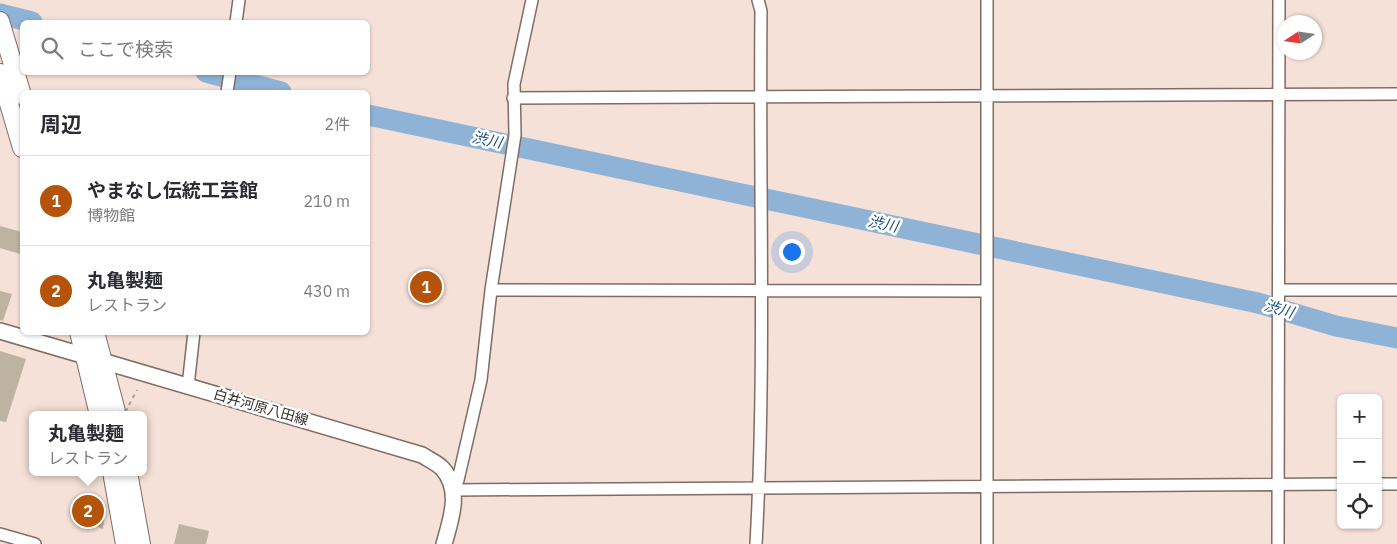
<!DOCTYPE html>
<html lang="ja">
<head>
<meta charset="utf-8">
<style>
	:root { --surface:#fff; --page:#f2f2f3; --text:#2b2b33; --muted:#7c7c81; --line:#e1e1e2; --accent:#b45309 }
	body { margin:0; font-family:"IBM Plex Sans","Noto Sans JP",sans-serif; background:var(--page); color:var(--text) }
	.controls { position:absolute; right:15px; bottom:15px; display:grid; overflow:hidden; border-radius:8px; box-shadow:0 1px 4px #0004 }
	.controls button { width:45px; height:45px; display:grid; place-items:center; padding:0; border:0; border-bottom:1px solid var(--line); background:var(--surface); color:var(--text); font:25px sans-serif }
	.compass { position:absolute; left:1277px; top:15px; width:45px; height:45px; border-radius:50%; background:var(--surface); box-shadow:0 1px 4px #0004; rotate:258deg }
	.you { position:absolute; left:791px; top:251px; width:18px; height:18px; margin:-12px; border:4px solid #fff; border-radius:50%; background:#1a73e8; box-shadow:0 0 0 8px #1a73e833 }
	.badge { display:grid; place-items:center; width:32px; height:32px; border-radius:50%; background:var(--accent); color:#fff; font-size:16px; font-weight:700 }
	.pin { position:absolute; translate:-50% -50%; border:2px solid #fff; box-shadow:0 1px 5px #0006 }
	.popup { position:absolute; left:29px; top:411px; width:118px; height:65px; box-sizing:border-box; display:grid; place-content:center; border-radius:8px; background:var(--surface); filter:drop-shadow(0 1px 4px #0005); font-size:16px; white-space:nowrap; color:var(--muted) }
	.popup b { font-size:19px; color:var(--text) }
	.popup::after { content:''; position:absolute; left:50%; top:100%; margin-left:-10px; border:10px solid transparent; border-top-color:var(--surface) }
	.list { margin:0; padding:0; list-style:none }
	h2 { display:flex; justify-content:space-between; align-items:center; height:65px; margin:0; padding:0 20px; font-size:21px }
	h2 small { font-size:16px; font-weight:400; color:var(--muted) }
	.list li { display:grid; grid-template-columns:32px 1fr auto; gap:15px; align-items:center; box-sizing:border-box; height:90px; padding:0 20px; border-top:1px solid var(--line) }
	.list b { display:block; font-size:19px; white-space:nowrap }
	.list p { margin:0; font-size:16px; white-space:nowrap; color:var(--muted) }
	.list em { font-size:16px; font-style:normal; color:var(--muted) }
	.icon { flex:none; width:28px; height:28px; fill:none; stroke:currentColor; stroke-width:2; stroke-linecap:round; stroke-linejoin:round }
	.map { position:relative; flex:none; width:1397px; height:544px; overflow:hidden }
	.search { position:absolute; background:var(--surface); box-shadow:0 1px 4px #0004; left:20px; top:20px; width:350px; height:55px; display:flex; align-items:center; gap:12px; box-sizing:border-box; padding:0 18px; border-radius:8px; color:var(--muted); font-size:19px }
	.panel { position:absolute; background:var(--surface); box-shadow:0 1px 4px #0004; left:20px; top:90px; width:350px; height:245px; border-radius:8px }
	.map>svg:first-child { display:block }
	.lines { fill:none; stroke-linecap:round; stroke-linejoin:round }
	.river { stroke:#8eb3d6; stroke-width:21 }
	.building { fill:#beb3a2 }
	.minor-casing { stroke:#7f6d65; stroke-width:14 }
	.major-casing { stroke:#7f6d65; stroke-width:18 }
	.highway-casing { stroke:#7f6d65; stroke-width:20 }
	.path { stroke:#ae9f97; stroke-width:2; stroke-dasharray:4 4; stroke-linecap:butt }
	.minor { stroke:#fff; stroke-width:11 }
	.major { stroke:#fff; stroke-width:15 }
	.highway { stroke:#fff; stroke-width:18 }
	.path-bridge { stroke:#ae9f97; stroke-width:2; stroke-dasharray:4 4; stroke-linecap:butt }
	.labels { text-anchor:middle; stroke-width:5; stroke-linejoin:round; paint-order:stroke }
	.street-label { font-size:14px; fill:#38302c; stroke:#fff }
	.water-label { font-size:15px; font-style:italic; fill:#164d7b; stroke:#fff }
</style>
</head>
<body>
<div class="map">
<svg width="1397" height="544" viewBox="0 0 1397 544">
	<rect width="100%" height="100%" fill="#f5e1d7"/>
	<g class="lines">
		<path class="river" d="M0,14L32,22
			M206,72L281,92
			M368,115L1258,303L1336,326L1397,338"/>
	</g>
	<path class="building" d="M0,226L22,232L20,254L0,248Z
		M0,291L12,294L3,321L0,320Z
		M0,351L26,359L6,422L0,421Z
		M75,497L106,505L103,529L70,517Z
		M179,524L209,531L206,544H174Z"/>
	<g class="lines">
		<defs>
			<path id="minor" d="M532,0L514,84L515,135L491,290L481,380L458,480L453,490L1341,484
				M236,22L239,0
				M227,92L230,72
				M513,98L1397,94
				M491,290L987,291
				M1279,290H1397
				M188,386L194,332
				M1378,484H1397
				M0,534L35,544
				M756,544C766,367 759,189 761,11L758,0
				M987,544V0
				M1278,544L1279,0"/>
			<path id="major" d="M0,331L422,455C428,459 437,463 442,468C462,490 451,519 444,544"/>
			<path id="highway" d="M0,21L22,95
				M0,73L22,148
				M79,332L99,415
				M95,332L117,415
				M112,472L125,544
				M128,472L141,544"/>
		</defs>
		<use href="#minor" class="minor-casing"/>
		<use href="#major" class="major-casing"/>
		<use href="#highway" class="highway-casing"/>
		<path class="path" d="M129,405L137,390"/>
		<use href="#minor" class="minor"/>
		<use href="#major" class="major"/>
		<use href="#highway" class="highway"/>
		<path class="path-bridge" d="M109,415L128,409"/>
	</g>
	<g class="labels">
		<g class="street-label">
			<text transform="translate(261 407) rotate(16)" y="5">白井河原八田線</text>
		</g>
		<g class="water-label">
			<text transform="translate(487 140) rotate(12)" y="5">渋川</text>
			<text transform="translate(883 224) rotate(12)" y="5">渋川</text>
			<text transform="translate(1279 309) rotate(16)" y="5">渋川</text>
		</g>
	</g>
</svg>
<div class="controls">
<button>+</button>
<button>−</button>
<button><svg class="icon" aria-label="locate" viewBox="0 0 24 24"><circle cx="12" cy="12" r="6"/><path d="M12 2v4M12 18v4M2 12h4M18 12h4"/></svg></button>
</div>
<svg class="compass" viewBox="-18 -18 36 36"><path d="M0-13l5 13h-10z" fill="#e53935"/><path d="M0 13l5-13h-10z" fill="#7c7c81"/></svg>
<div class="you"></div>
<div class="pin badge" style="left:426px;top:287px">1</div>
<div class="pin badge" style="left:88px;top:511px">2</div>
<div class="popup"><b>丸亀製麺</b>レストラン</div>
<div class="search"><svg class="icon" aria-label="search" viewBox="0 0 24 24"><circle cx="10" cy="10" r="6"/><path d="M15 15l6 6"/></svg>ここで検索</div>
<section class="panel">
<h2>周辺<small>2件</small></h2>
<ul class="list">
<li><span class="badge">1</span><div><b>やまなし伝統工芸館</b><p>博物館</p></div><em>210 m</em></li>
<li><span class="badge">2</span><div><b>丸亀製麺</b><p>レストラン</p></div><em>430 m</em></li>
</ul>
</section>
</div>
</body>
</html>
